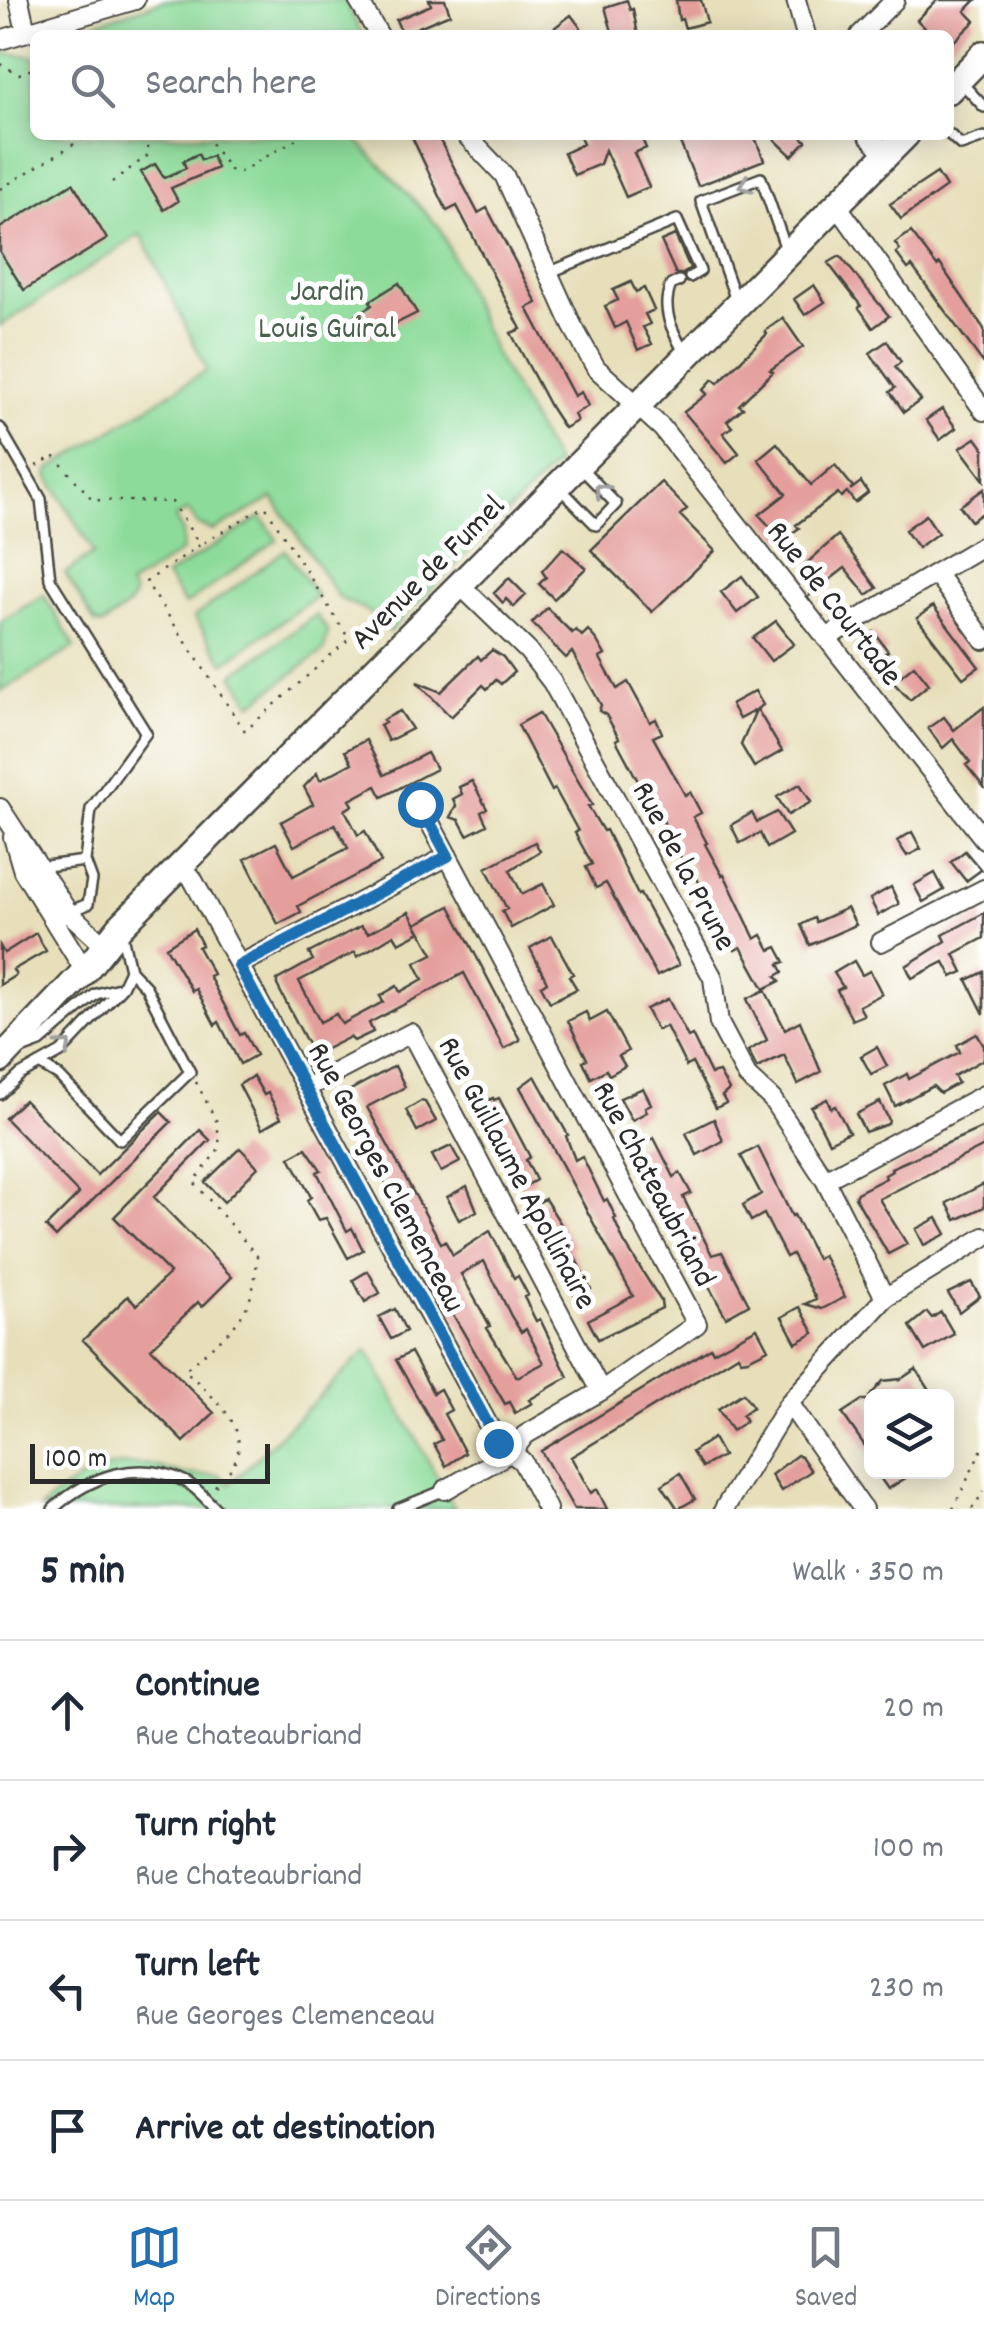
<!DOCTYPE html>
<html lang="en">
<head>
<meta charset="utf-8">
<style>
	:root { --surface:#fff; --page:#f6f6f7; --text:#1f2937; --muted:#747a83; --line:#e0e1e3; --accent:#1f6fb2 }
	body { margin:0; font-family:Dekko,sans-serif; background:var(--page); color:var(--text) }
	.controls { position:absolute; right:30px; bottom:30px; display:grid; overflow:hidden; border-radius:15px; box-shadow:0 5px 25px #0003 }
	.controls button { width:90px; height:90px; display:grid; place-items:center; padding:0; border:0; border-bottom:2px solid var(--line); background:var(--surface); color:var(--text); font:50px sans-serif }
	.scale { position:absolute; left:30px; bottom:25px; width:240px; box-sizing:border-box; padding-left:10px; border:5px solid #2b2b2b; border-top:0; font-size:28px; line-height:35px; white-space:nowrap; color:#2b2b2b; -webkit-text-stroke:8px #fff; paint-order:stroke }
	.stop { position:absolute; width:30px; height:30px; margin:-22px; border:8px solid #1f6fb2; border-radius:50%; background:#fff }
	.stop.end { background:#1f6fb2; border-color:#fff; box-shadow:0 2px 10px #0008 }
	.list { margin:0; padding:0; list-style:none }
	h2 { display:flex; justify-content:space-between; align-items:center; height:130px; margin:0; padding:0 40px; font-size:42px }
	h2 small { font-size:32px; font-weight:400; color:var(--muted) }
	.list li { display:grid; grid-template-columns:65px 1fr auto; gap:30px; align-items:center; box-sizing:border-box; height:140px; padding:0 40px; border-top:2px solid var(--line) }
	.list b { display:block; font-size:38px; white-space:nowrap }
	.list p { margin:0; font-size:32px; white-space:nowrap; color:var(--muted) }
	.list em { font-size:32px; font-style:normal; color:var(--muted) }
	.icon { flex:none; width:55px; height:55px; fill:none; stroke:currentColor; stroke-width:2; stroke-linecap:round; stroke-linejoin:round }
	.map { position:relative; flex:none; width:984px; height:1509px; overflow:hidden }
	.search { position:absolute; background:var(--surface); box-shadow:0 5px 25px #0003; left:30px; right:30px; top:30px; height:110px; display:flex; align-items:center; gap:25px; box-sizing:border-box; padding:0 35px; border-radius:15px; color:var(--muted); font-size:38px }
	.sheet { height:690px; background:var(--surface) }
	nav { display:flex; justify-content:space-around; align-items:center; box-sizing:border-box; height:140px; border-top:2px solid var(--line); background:var(--surface); font-size:28px; color:var(--muted) }
	nav a { display:grid; justify-items:center; gap:5px }
	nav .on { color:var(--accent) }
	.map>svg:first-child { display:block }
	.green { fill:#8ddb9a; stroke:#5c8362; stroke-width:2.5 }
	.building { fill:#e49f9d; fill-rule:evenodd }
	.lines { fill:none; stroke-linecap:round; stroke-linejoin:round }
	.service-casing { stroke:#474640; stroke-width:14 }
	.minor-casing { stroke:#474640; stroke-width:22 }
	.secondary-casing { stroke:#474640; stroke-width:30 }
	.path { stroke:#474640; stroke-width:2.5; stroke-dasharray:2.5 8; stroke-linecap:butt }
	.service { stroke:#fff; stroke-width:9 }
	.minor { stroke:#fff; stroke-width:18 }
	.secondary { stroke:#fff; stroke-width:25 }
	.oneway { stroke:#a0a0a0 }
	.route { stroke:#1f6fb2; stroke-width:12 }
	.labels { text-anchor:middle; stroke-width:10; stroke-linejoin:round; paint-order:stroke }
	.park-label { font-size:32px; fill:#48604c; stroke:#fff }
	.street-label { font-size:32px; fill:#2b2b2b; stroke:#fff }
</style>
</head>
<body>
<div class="map">
<svg width="984" height="1509" viewBox="0 0 984 1509">
	<rect width="100%" height="100%" fill="#fff"/>
	<filter id="ink" filterUnits="userSpaceOnUse"><feTurbulence type="fractalNoise" baseFrequency=".01" numOctaves="2"/><feDisplacementMap in="SourceGraphic" scale="20" xChannelSelector="R" yChannelSelector="G"/><feConvolveMatrix kernelMatrix="1 2 1 2 8 2 1 2 1" color-interpolation-filters="sRGB"/></filter>
	<filter id="wash" filterUnits="userSpaceOnUse"><feTurbulence type="fractalNoise" baseFrequency=".0048" numOctaves="4" result="noise"/><feDisplacementMap in="SourceGraphic" scale="40" xChannelSelector="R" yChannelSelector="G"/><feGaussianBlur stdDeviation="2.25" result="paint"/><feColorMatrix in="noise" values="0 0 0 0 0 0 0 0 0 0 0 0 0 0 0 0 0 1.4 0 .05"/><feComposite in="paint" operator="in"/></filter>
	<g filter="url(#wash)">
		<rect width="100%" height="100%" fill="#e7dfba"/>
		<path class="green" d="M165,0H344L363,35H60Z
			M0,52L35,57V135H352L440,228L494,352L556,464L389,632L368,611L339,598L273,498L213,531L197,524L188,510L175,518L183,532L182,551L129,586L134,595L129,605L103,625L95,623L65,573L94,553L48,476L50,469L207,370L141,234L0,326Z
			M261,517L277,540L185,605L166,576Z
			M285,550L317,596L224,663L194,617Z
			M44,595L75,647L0,692V622Z
			M316,615L328,631L324,650L252,704L233,675Z
			M367,1350L455,1509H40C68,1483 107,1459 148,1465C159,1466 168,1471 179,1473C191,1476 206,1475 219,1475L230,1484Z"/>
		<g id="blocks">
			<path class="building" d="M429,0H445L450,14L402,34L396,20L431,5Z
				M627,0L630,10L633,9L638,35H613L605,7Z
				M676,0H701L707,22L685,28L682,19L679,20Z
				M937,0H976L965,11L975,21L949,46V35H932L917,20Z
				M571,15L586,35H545Z
				M411,135H437L478,213L487,208L537,303L527,308L574,396L581,392L588,406L574,414L577,421L564,428L551,408L511,333L521,329L457,206L447,211Z
				M579,135H640L646,148L634,153L649,187L626,197L605,150L600,164L574,175L564,153L583,144Z
				M677,135H754L764,160L698,186Z
				M770,135H800L806,141L792,156Z
				M198,154L201,160L212,156L217,168L171,188L178,201L164,210L141,172L155,164L164,178L186,168L183,161Z
				M937,173L946,187L901,219L890,204Z
				M73,183L107,239L24,290L0,252V228Z
				M911,232L937,266L940,264L984,329V364L912,266L908,269L896,253L900,250L895,243Z
				M675,235L690,268L683,274H676L661,241Z
				M840,256L889,316L873,328L859,308L861,306L828,263Z
				M631,282L636,292L644,288L654,310L645,314L650,324L643,327L652,344L638,350L626,322L615,328L605,306L618,300L613,290Z
				M399,283L417,313L367,338L354,317L372,305L370,301Z
				M814,285L825,302L805,315L794,299Z
				M783,318L803,347L770,370L773,372L739,405L743,408L727,421L732,427L723,433L739,453L727,463L684,412L707,394L703,390L713,379L718,383L767,334L765,331Z
				M887,341L901,362L895,367L921,400L904,412L890,392L895,388L870,353Z
				M942,409L956,428L940,440L926,420Z
				M976,438L984,449V480L960,448Z
				M777,443L811,485L835,465L853,487L850,490L861,482L868,493L855,503L847,492L841,497L838,493L796,525L799,528L783,540L759,515L786,494L758,459Z
				M661,482L687,509L680,515L715,551L652,612L591,550Z
				M984,489V512L971,521L960,506Z
				M926,515L938,533L918,548L905,530Z
				M838,535L877,588L867,595L845,568L810,595L817,576L807,563Z
				M563,548L586,568L554,599L539,584L546,577L542,571Z
				M742,576L758,597L737,613L721,592Z
				M509,578L526,595L514,607L506,599L503,603L494,593Z
				M933,606L979,667L963,678L917,618Z
				M547,608L572,633L576,630L582,636L588,630L597,641L605,655L600,658L617,689L628,682L650,722L656,719L662,733L653,737L685,795L690,792L701,813L693,817L707,843L705,844L722,875L724,874L755,939L762,935L770,950L777,947L785,962L779,964L783,972L776,976L780,981L764,989L741,947L735,950L712,907L706,909L701,899L704,897L698,887L701,886L687,859L683,861L676,849L678,848L663,821L657,824L651,813L654,811L616,740L619,738L606,715L599,711L601,705L572,652L566,658L532,623Z
				M776,621L794,644L771,661L753,638Z
				M874,632L888,651L873,663L859,643Z
				M492,650L503,657L514,672L501,684L496,680L487,689L483,685L451,717L417,682L441,692L478,656L481,660Z
				M914,665L929,684L910,700L893,682Z
				M755,691L763,705L757,709L782,751L754,767L741,745L756,710L739,719L731,704Z
				M984,707V787L966,765L970,762L953,739L943,748L928,728L944,717L954,730Z
				M400,711L412,729L388,741L380,725L385,723L383,720Z
				M539,713L592,805L588,806L603,831L606,830L638,895L640,894L679,965L657,976L606,883L596,888L586,867L592,864L575,833L578,831L555,789L552,791L518,725Z
				M366,740L384,775L427,753L436,769L382,797L376,786L350,800L353,805L345,810L358,835L365,831L381,862L298,906L301,912L278,924L245,859L276,843L293,876L348,848L335,824L294,846L281,822L313,804L304,787L317,773L320,780L352,763L345,751Z
				M472,781L487,809L481,812L487,825L467,835L459,820L450,817L456,806L453,799L462,794L459,787Z
				M800,784L811,802L788,815L777,797Z
				M777,812L791,834L767,848L760,833L740,843L731,825L752,813L757,822Z
				M912,832L921,849L907,856L897,841Z
				M535,842L540,851L510,870L522,894L543,884L554,905L511,928L502,911L507,909L486,868Z
				M965,851L981,870L966,881L951,862Z
				M935,873L944,890L923,902L914,885Z
				M891,887L899,904L878,915L870,899Z
				M450,906L520,1040L504,1049L464,973L369,1023L373,1032L354,1041L350,1037L320,1052L317,1046L311,1050L277,985V980L313,960L309,953L326,944L361,926L368,933L409,912L420,932L399,943L394,935L357,957L355,952L299,981L320,1022L336,1014L342,1024L383,1002L380,996L397,986L400,992L423,979L415,963L433,954L416,924Z
				M847,908L856,925L810,945L801,925L814,918L816,922Z
				M984,913V938L954,954L963,972L952,977L944,962L912,978L906,966L946,941L943,935Z
				M194,929L202,945L198,947L213,974L209,976L240,1035L244,1033L256,1055L240,1064L219,1022L215,1025L196,989L192,991L166,947Z
				M36,933L46,951L13,970L16,975L0,985V946L4,953Z
				M552,936L573,974L569,976L577,989L550,1002L541,986L547,982L530,948Z
				M854,961L862,975L870,971L882,994L859,1006L864,1015L852,1020L837,990L843,987L834,973Z
				M984,972V1014L967,980Z
				M765,990L785,1029L800,1021L821,1072L798,1084L784,1055L757,1068L748,1051L767,1040L747,999Z
				M668,999L688,1037L692,1035L711,1074L719,1072L729,1090L722,1096L726,1103L716,1108L692,1063L686,1066L666,1026L657,1030L646,1009Z
				M586,1012L590,1021L607,1012L628,1051L619,1056L625,1066L609,1075L606,1070L591,1078L583,1061L587,1059L568,1021Z
				M977,1034L984,1046V1059L954,1076L958,1083L940,1093L933,1086L895,1106L885,1086L907,1074L909,1079L960,1052L957,1045Z
				M877,1047L887,1066L871,1074L861,1056Z
				M395,1066L405,1087L367,1107L441,1243L445,1241L453,1255L490,1231L514,1278L518,1276L528,1295L524,1297L536,1321L540,1319L568,1377L529,1400L532,1403L515,1413L509,1402L505,1404L448,1306L428,1268L432,1266L362,1141L365,1140L361,1134L365,1132L345,1093ZM484,1261L511,1316L521,1332L526,1329L544,1363L517,1377L487,1328L490,1326L461,1274Z
				M253,1076L264,1095L268,1093L281,1118L262,1129L239,1085Z
				M535,1076L568,1135L566,1136L575,1160L582,1156L604,1201L607,1199L616,1218L614,1219L624,1242L661,1301L662,1308L598,1339L588,1320L633,1296L520,1087Z
				M643,1088L651,1104L645,1107L647,1112L632,1120L620,1098Z
				M493,1098L494,1100L499,1098L530,1157L526,1160L536,1180L522,1188L480,1104Z
				M827,1099L831,1108L835,1106L849,1132L829,1142L811,1107Z
				M24,1100L97,1175L161,1112L171,1122L56,1237L46,1227L79,1194L5,1118Z
				M421,1101L425,1102L436,1121L417,1131L406,1110Z
				M880,1102L889,1120L888,1124L865,1132L856,1114Z
				M714,1119L723,1141L697,1155L686,1133Z
				M984,1127V1146L879,1199L907,1244L888,1254L855,1197L857,1193L886,1178L885,1175L892,1171L891,1168Z
				M200,1130L210,1140L154,1197L232,1277L202,1307L198,1302L151,1348L214,1413L184,1442L83,1340L128,1296L137,1305L170,1273L114,1217Z
				M654,1138L674,1177L680,1173L691,1193L683,1197L712,1255L722,1252L749,1304L726,1317L685,1244L680,1247L671,1229L677,1226L653,1187L658,1185L644,1164L638,1167L630,1151Z
				M451,1146L460,1162L441,1172L432,1155Z
				M758,1147L792,1216L794,1215L817,1259L823,1255L845,1297L822,1309L805,1304L816,1299L792,1254L786,1257L764,1214L751,1221L743,1205L761,1194L741,1156Z
				M240,1148L258,1167L224,1202L205,1182Z
				M306,1148L321,1170L317,1172L347,1231L352,1228L363,1250L348,1258L326,1218L318,1220L307,1200L311,1197L290,1157Z
				M984,1184V1207L956,1220L947,1203Z
				M467,1186L477,1211L459,1220L447,1197Z
				M545,1199L574,1245L570,1248L591,1289L576,1297L561,1276L563,1275L530,1207Z
				M937,1218L946,1234L924,1245L916,1229Z
				M368,1271L380,1293L365,1302L353,1280Z
				M971,1282L980,1296L959,1312L948,1293Z
				M800,1307L814,1333L796,1343L782,1317Z
				M395,1309L406,1331L391,1339L379,1317Z
				M927,1312L932,1318L941,1312L954,1334L925,1351L910,1326Z
				M757,1328L768,1349L748,1359L741,1360L738,1355L571,1457L591,1493L597,1489L607,1509H574L541,1451L711,1348L713,1352Z
				M411,1352L433,1393L440,1389L451,1410L444,1414L465,1453L446,1466L434,1444L442,1440L396,1360Z
				M916,1369L931,1392L924,1396H870L883,1381L901,1379Z
				M743,1393L753,1407L742,1415L746,1421L732,1431L718,1409Z
				M862,1400H867L872,1406V1456L842,1413Z
				M713,1438L723,1456L702,1467L692,1452Z
				M797,1455L801,1456L811,1471L781,1491L771,1475Z
				M876,1472H915L888,1489Z
				M680,1473L695,1499L678,1509L662,1485Z"/>
		</g>
	</g>
	<g filter="url(#ink)">
		<use href="#blocks" fill-opacity="0" stroke="#474640" stroke-width="2.5"/>
		<g class="lines">
			<defs>
				<path id="service" d="M959,80L984,107
					M949,134L961,145L984,137
					M548,273L677,220L700,271L690,277
					M679,281L671,285C660,310 673,332 685,354
					M737,303L701,201L761,178L787,252
					M0,428L41,499L50,579L146,733L91,809L85,861L92,880L88,904L68,912
					M559,487L596,525L616,504L579,466
					M38,867L85,861
					M24,1048L40,1042L96,994L119,988
					M39,1064L59,1076L120,1140L190,1072L146,987L130,970
					M0,1094L20,1075L61,1052L122,987L130,970L121,931
					M53,1509C89,1476 140,1458 186,1482C197,1488 207,1500 216,1509
					M398,1509L445,1490"/>
				<path id="minor" d="M19,0L26,32
					M358,0L379,35
					M796,0L806,35
					M860,35L895,0
					M0,40L135,0
					M466,135L504,175L572,325L596,368L662,428L984,839
					M868,135L887,155
					M837,205L984,411
					M936,573L984,640
					M459,584L528,651L552,682L713,978L719,1023L747,1076L772,1099L825,1180L885,1298
					M826,638L984,545
					M420,804L697,1324L601,1391L525,1435L513,1451L445,1490
					M0,808L68,912L105,946
					M13,837L23,871L85,971
					M182,866L192,878L498,1443L522,1461L547,1509
					M881,942L984,889
					M239,965L448,856
					M306,1088L411,1033L601,1391
					M825,1180L984,1095
					M789,1403L863,1509
					M724,1509L789,1403L885,1298L984,1237"/>
				<path id="secondary" d="M949,90L984,54
					M0,1060L85,971L120,927L906,135"/>
			</defs>
			<use href="#service" class="service-casing"/>
			<use href="#minor" class="minor-casing"/>
			<use href="#secondary" class="secondary-casing"/>
			<path class="path" d="M0,64L19,74L35,68
				M205,135L230,170L240,172L303,135
				M112,182L150,154L144,135
				M0,189L89,135
				M36,466L54,456L93,500L172,502L200,545L146,582L245,731L349,639L265,506L200,545
				M196,1082L217,1122L220,1147L194,1182L257,1256C254,1322 230,1330 185,1370C223,1407 268,1441 213,1488
				M953,1509L984,1445
				M972,1509L984,1491"/>
			<use href="#service" class="service"/>
			<use href="#minor" class="minor"/>
			<use href="#secondary" class="secondary"/>
		</g>
		<defs><path id="oneway-chevron" d="M-2-3.5L2.5 0L-2 3.5" fill="none" stroke-width="1.6" stroke-linecap="round" stroke-linejoin="round" transform="scale(2.5)"/></defs>
		<g class="oneway">
			<use href="#oneway-chevron" transform="translate(745 185) rotate(160)"/>
			<use href="#oneway-chevron" transform="translate(601 490) rotate(-135)"/>
			<use href="#oneway-chevron" transform="translate(65 1046) rotate(-40)"/>
		</g>
	</g>
	<g class="lines" filter="url(#ink)">
		<path class="route" d="M420,804L448,856L239,966L498,1443"/>
	</g>
	<g class="labels">
		<g class="park-label">
			<text x="327" y="300">Jardin<tspan x="327" dy="37">Louis Guiral</tspan></text>
		</g>
		<g class="street-label">
			<text transform="translate(426 571) rotate(-45)" y="11">Avenue de Fumel</text>
			<text transform="translate(836 602) rotate(52)" y="11">Rue de Courtade</text>
			<text transform="translate(686 865) rotate(62)" y="11">Rue de la Prune</text>
			<text transform="translate(519 1172) rotate(62)" y="11">Rue Guillaume Apollinaire</text>
			<text transform="translate(388 1176) rotate(62)" y="11">Rue Georges Clemenceau</text>
			<text transform="translate(656 1183) rotate(62)" y="11">Rue Chateaubriand</text>
		</g>
	</g>
</svg>
<div class="controls">
<button><svg class="icon" aria-label="layers" viewBox="0 0 24 24"><path d="M12 4l9 5-9 5-9-5zM3 14l9 5 9-5"/></svg></button>
</div>
<div class="scale">100 m</div>
<div class="stop" style="left:420px;top:804px"></div>
<div class="stop end" style="left:498px;top:1443px"></div>
<div class="search"><svg class="icon" aria-label="search" viewBox="0 0 24 24"><circle cx="10" cy="10" r="6"/><path d="M15 15l6 6"/></svg>Search here</div>
</div>
<section class="sheet">
<h2>5 min<small>Walk · 350 m</small></h2>
<ul class="list">
<li><svg class="icon" aria-label="ahead" viewBox="0 0 24 24"><path d="M12 20V5M6 11l6-6 6 6"/></svg><div><b>Continue</b><p>Rue Chateaubriand</p></div><em>20 m</em></li>
<li><svg class="icon" aria-label="right" viewBox="0 0 24 24"><path d="M7 20v-9h11M14 6l5 5-5 5"/></svg><div><b>Turn right</b><p>Rue Chateaubriand</p></div><em>100 m</em></li>
<li><svg class="icon" aria-label="left" viewBox="0 0 24 24"><path d="M17 20v-9H6M10 6l-5 5 5 5"/></svg><div><b>Turn left</b><p>Rue Georges Clemenceau</p></div><em>230 m</em></li>
<li><svg class="icon" aria-label="arrive" viewBox="0 0 24 24"><path d="M6 21V4h12l-3 4 3 4H6"/></svg><div><b>Arrive at destination</b></div></li>
</ul>
</section>
<nav>
<a class="on"><svg class="icon" aria-label="map" viewBox="0 0 24 24"><path d="M3 6l6-2 6 2 6-2v14l-6 2-6-2-6 2zM9 4v14M15 6v14"/></svg>Map</a>
<a><svg class="icon" aria-label="directions" viewBox="0 0 24 24"><path d="M12 3l9 9-9 9-9-9zM9 14v-3h6M13 9l2 2-2 2"/></svg>Directions</a>
<a><svg class="icon" aria-label="saved" viewBox="0 0 24 24"><path d="M7 4h10v16l-5-4-5 4z"/></svg>Saved</a>
</nav>
</body>
</html>
